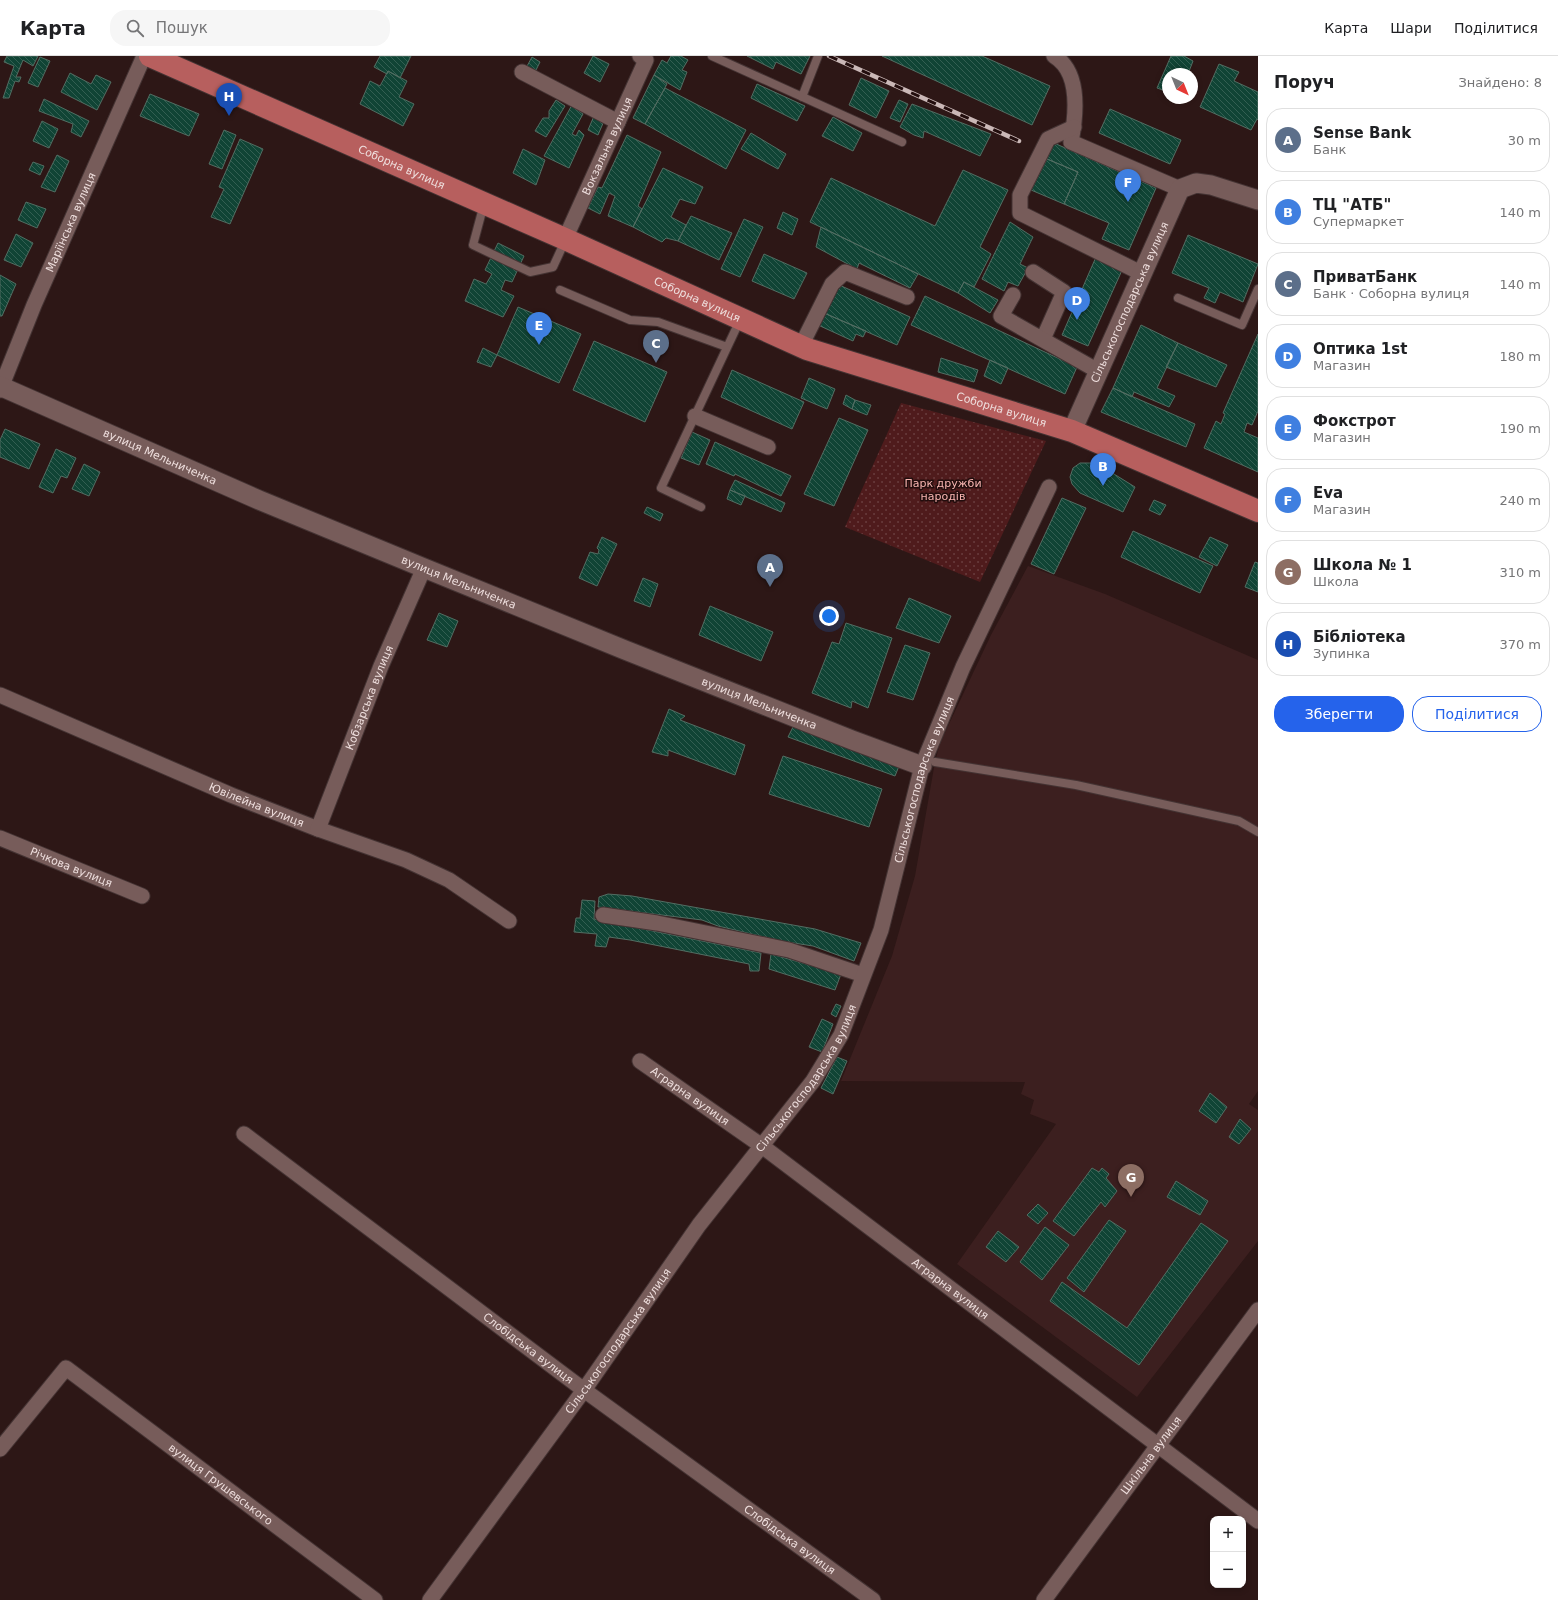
<!DOCTYPE html>
<html lang="uk">
<head>
<meta charset="utf-8">
<style>
	:root { --surface:#fff; --page:#f6f6f6; --text:#202124; --muted:#757577; --line:#e0e0e0; --accent:#2563eb }
	body { margin:0; font-family:"DejaVu Sans",sans-serif; background:var(--page); color:var(--text) }
	.controls { position:absolute; right:12px; bottom:12px; display:grid; overflow:hidden; border-radius:8px; box-shadow:0 2px 6px #0003 }
	.controls button { width:36px; height:36px; display:grid; place-items:center; padding:0; border:0; border-bottom:1px solid var(--line); background:var(--surface); color:var(--text); font:20px sans-serif }
	.compass { position:absolute; left:1162px; top:12px; width:36px; height:36px; border-radius:50%; background:var(--surface); box-shadow:0 2px 6px #0003; rotate:137deg }
	.you { position:absolute; left:829px; top:560px; width:14px; height:14px; margin:-10px; border:3px solid #fff; border-radius:50%; background:#1a73e8; box-shadow:0 0 0 6px #1a73e833 }
	.badge { display:grid; place-items:center; width:26px; height:26px; border-radius:50%; background:var(--accent); color:#fff; font-size:13px; font-weight:700 }
	.pin { position:absolute; translate:-50% -33px; filter:drop-shadow(0 1px 2px #0008) }
	.pin::after { content:''; position:absolute; top:21px; width:14px; height:12px; background:inherit; clip-path:polygon(0 0,100% 0,50% 100%) }
	.list { margin:0; padding:0; list-style:none }
	h2 { display:flex; justify-content:space-between; align-items:center; height:52px; margin:0; padding:0 16px; font-size:17px }
	h2 small { font-size:13px; font-weight:400; color:var(--muted) }
	.list li { display:grid; grid-template-columns:26px 1fr auto; gap:12px; align-items:center; box-sizing:border-box; height:64px; margin:0 8px 8px; padding:0 8px; border:1px solid var(--line); border-radius:16px }
	.list b { display:block; font-size:15px; white-space:nowrap }
	.list p { margin:0; font-size:13px; white-space:nowrap; color:var(--muted) }
	.list em { font-size:13px; font-style:normal; color:var(--muted) }
	.actions { display:flex; gap:8px; padding:12px 16px }
	.actions a { flex:1; padding:9px 0; border:1px solid var(--accent); border-radius:16px; text-align:center; font-size:14px; color:var(--accent) }
	.actions .main { background:var(--accent); color:#fff }
	.icon { flex:none; width:22px; height:22px; fill:none; stroke:currentColor; stroke-width:2; stroke-linecap:round; stroke-linejoin:round }
	.map { position:relative; flex:none; width:1258px; height:1544px; overflow:hidden }
	header { display:flex; align-items:center; gap:24px; box-sizing:border-box; height:56px; padding:0 20px; background:var(--surface); border-bottom:1px solid var(--line) }
	header strong { font-size:19px }
	nav { display:flex; gap:22px; margin-inline-start:auto; font-size:14px }
	.search { width:280px; height:36px; background:var(--page); display:flex; align-items:center; gap:10px; box-sizing:border-box; padding:0 14px; border-radius:16px; color:var(--muted); font-size:15px }
	main { display:flex }
	aside { flex:1; background:var(--surface) }
	.map>svg:first-child { display:block }
	.built { fill:#3c1f1f }
	.park { fill:url(#park-dots) }
	.building { fill:url(#building-back-hatch); stroke:#526d62 }
	.lines { fill:none; stroke-linecap:round; stroke-linejoin:round }
	.service-casing { stroke:#433; stroke-width:10 }
	.minor-casing { stroke:#433; stroke-width:17 }
	.tertiary-casing { stroke:#433; stroke-width:21 }
	.primary-casing { stroke:#433; stroke-width:24 }
	.service { stroke:#775c5a; stroke-width:8 }
	.minor { stroke:#775c5a; stroke-width:15 }
	.tertiary { stroke:#775c5a; stroke-width:19 }
	.primary { stroke:#b75f5e; stroke-width:22 }
	.rail-casing { stroke:#cab8b7; stroke-width:4.5 }
	.rail { stroke:#220d0d; stroke-width:3; stroke-dasharray:9; stroke-linecap:butt }
	.labels { text-anchor:middle; stroke-width:3; stroke-linejoin:round; paint-order:stroke }
	.street-label { font-size:11px; fill:#eededd; stroke:#220d0d }
	.park-label { font-size:11px; fill:#f7b4b0; stroke:#220d0d }
</style>
</head>
<body>
<header>
<strong>Карта</strong>
<div class="search"><svg class="icon" aria-label="search" viewBox="0 0 24 24"><circle cx="10" cy="10" r="6"/><path d="M15 15l6 6"/></svg>Пошук</div>
<nav><a>Карта</a><a>Шари</a><a>Поділитися</a></nav>
</header>
<main>
<div class="map">
<svg width="1258" height="1544" viewBox="0 0 1258 1544">
	<defs>
		<pattern id="park-dots" width="8" height="8" patternUnits="userSpaceOnUse"><rect width="8" height="8" fill="#4f1b1c"/><path d="M2 2h.1M6 6h.1" fill="none" stroke="#693c3d" stroke-width="1.8" stroke-linecap="round"/></pattern>
		<pattern id="building-back-hatch" width="6" height="6" patternUnits="userSpaceOnUse"><rect width="6" height="6" fill="#104435"/><path d="M-1 5l2 2M0 0l6 6M5-1l2 2" fill="none" stroke="#335f52"/></pattern>
	</defs>
	<rect width="100%" height="100%" fill="#2d1716"/>
	<path class="built" d="M1028,510L1105,538L1258,604V1035L1249,1048L1258,1054V1185L1137,1341L957,1208L1056,1068L1030,1058L1034,1044L1021,1038L1025,1026L841,1025L892,900L915,820L935,706L940,687L991,579Z"/>
	<path class="park" d="M901,347L1046,385L980,526L845,471Z"/>
	<path class="building" d="M7,0H38L33,10L23,4L16,21H21L19,26L15,25L9,42H3L14,10L4,6Z
		M380,0H411L400,22L388,15L387,18L374,11Z
		M593,0L609,8L600,26L584,17Z
		M671,0H681L688,4L682,14L687,16L680,34L654,19L662,4L667,7Z
		M747,0H810L801,18L776,6L773,13Z
		M882,0H982L1050,30L1032,69Z
		M1171,0H1184L1193,5L1188,18H1168V36L1157,32Z
		M40,1L50,5L38,31L28,27Z
		M532,1L540,6L535,16L526,12Z
		M1219,8L1239,16L1234,25L1258,36V64L1257,63L1251,74L1200,51Z
		M388,15L407,25L399,41L414,48L403,70L360,48L370,25L380,30Z
		M70,17L91,28L96,19L111,26L97,54L61,36Z
		M654,19L667,28L645,68L633,62Z
		M861,22L889,35L876,62L849,49Z
		M757,28L805,50L797,65L751,42Z
		M665,32L746,74L726,113L645,68Z
		M150,38L199,58L189,80L140,60Z
		M44,43L89,65L81,81L71,76L73,68L39,55Z
		M556,44L565,50L546,81L535,75L543,62H549V55Z
		M899,44L908,48L900,66L890,62Z
		M573,47L575,52L583,58L572,78L576,80L579,74L584,79L569,112L544,100Z
		M912,48L991,78L980,100L924,75L923,82L914,79L900,71Z
		M1110,53L1181,84L1170,108L1099,77Z
		M594,60L604,65L598,79L588,74Z
		M833,61L862,77L853,95L822,80Z
		M42,65L58,73L49,92L33,85Z
		M224,74L236,79L222,113L209,108Z
		M751,77L786,98L778,113L741,93Z
		M627,79L661,96L638,150L642,153L633,171L608,160L615,140L609,137L600,158L588,152L598,131L602,132Z
		M240,83L263,93L230,168L211,161L224,133L219,131Z
		M1054,87L1156,132L1129,194L1102,183L1109,167L1064,148L1078,116L1047,103Z
		M523,93L545,104L536,129L513,117Z
		M57,99L69,105L55,136L41,131Z
		M1047,103L1078,116L1064,148L1031,134Z
		M33,106L44,110L40,119L29,114Z
		M663,112L703,131L695,148L680,143L671,161L686,169L678,185L666,182L662,186L633,171Z
		M963,114L1008,134L980,191L991,198L974,231L964,226L958,237L810,166L831,122L935,170Z
		M26,146L46,153L37,172L18,164Z
		M783,156L798,163L792,179L777,172Z
		M691,160L732,177L719,204L678,185Z
		M744,163L763,171L740,221L721,213Z
		M1010,166L1033,181L1020,208L1028,212L1018,230L1008,226L1004,235L982,223Z
		M821,171L918,218L910,232L859,207L857,213L816,191Z
		M16,178L33,187L21,211L4,204Z
		M1188,179L1258,208L1243,246L1220,236L1215,247L1204,242L1209,232L1172,217Z
		M498,187L524,200L512,226L505,224L501,234L514,240L503,261L465,245L474,223L486,228L492,218L485,214Z
		M764,198L807,217L794,243L752,225Z
		M1096,201L1123,212L1088,290L1062,279Z
		M0,219L16,228L2,260H0Z
		M964,226L998,244L990,257L958,237Z
		M837,228L910,261L897,289L824,257Z
		M925,240L1077,311L1065,338L911,269Z
		M518,251L581,278L559,327L497,299Z
		M824,257L866,275L863,281L856,278L853,285L818,269Z
		M1141,269L1178,287L1157,332L1175,340L1169,351L1134,336L1132,341L1113,332Z
		M1258,278V355L1252,369L1247,367L1244,376L1258,382V416L1204,392L1216,365L1221,368L1225,358L1223,357Z
		M594,285L667,316L645,366L573,334Z
		M1178,287L1227,309L1216,331L1166,311Z
		M483,292L497,299L491,311L477,306Z
		M941,302L978,314L974,326L938,316Z
		M990,304L1008,312L1001,328L984,320Z
		M732,314L804,346L792,373L721,341Z
		M809,322L835,333L827,353L801,342Z
		M1113,332L1195,368L1186,391L1101,356Z
		M846,339L855,344L852,353L843,348Z
		M855,344L871,349L867,359L852,353Z
		M839,362L868,374L834,450L804,438Z
		M5,373L40,388L29,413L0,401V384Z
		M692,376L710,384L699,409L681,402Z
		M715,386L791,420L781,440L735,418L734,420L706,408Z
		M56,393L76,402L67,422L61,420L53,437L39,431Z
		M1080,407H1090L1101,410L1135,431L1123,456L1080,437L1072,428L1070,421L1073,412Z
		M84,408L100,416L89,440L72,433Z
		M735,424L785,447L781,456L730,434Z
		M730,434L745,440L741,449L727,443Z
		M1062,442L1086,452L1054,518L1031,508Z
		M1154,444L1166,449L1160,459L1149,454Z
		M647,451L663,458L660,465L644,457Z
		M1133,475L1213,510L1200,537L1121,501Z
		M602,481L617,488L597,530L579,522L590,496L598,498L599,494L597,492Z
		M1210,481L1228,489L1217,510L1199,501Z
		M1255,506L1258,507V536L1245,531Z
		M643,522L658,528L650,551L634,545Z
		M909,542L951,560L939,587L896,572Z
		M710,550L773,576L761,605L699,579Z
		M439,557L458,565L447,591L427,584Z
		M846,567L892,582L868,652L852,645L851,652L812,637L832,586L839,588Z
		M905,589L930,597L913,644L887,636Z
		M669,653L685,660L680,664L745,689L735,719L668,694V700L652,696Z
		M793,671L899,710L895,720L788,681Z
		M783,700L882,733L869,771L769,738Z
		M608,838L632,840L815,873L861,887L854,905L813,890L781,885L718,870L702,864L598,851L599,841Z
		M582,844L595,845L594,863L761,897L759,915H750L749,908L630,884L609,881L606,891L595,890L597,878L574,876L576,862H580Z
		M771,898L841,918L835,934L769,913Z
		M836,948L841,950L836,961L831,958Z
		M822,963L833,968L822,996L809,991Z
		M837,1001L847,1005L833,1038L821,1032Z
		M1210,1037L1227,1051L1216,1067L1199,1055Z
		M1240,1063L1251,1073L1239,1088L1229,1081Z
		M1092,1112L1099,1116L1102,1112L1109,1118L1106,1122L1117,1135L1105,1151L1101,1146L1074,1180L1053,1165Z
		M1176,1125L1208,1145L1200,1159L1167,1141Z
		M1038,1148L1048,1157L1038,1168L1027,1159Z
		M1109,1164L1126,1175L1084,1236L1067,1222Z
		M1201,1167L1228,1185L1139,1309L1050,1245L1062,1226L1127,1272Z
		M1045,1171L1069,1189L1042,1224L1020,1206Z
		M998,1175L1019,1191L1006,1206L986,1191Z"/>
	<g class="lines">
		<defs>
			<path id="service" d="M712,0L902,86
				M802,41L818,0
				M484,148L473,189L530,216L553,211L565,185
				M560,234L630,264L658,266L727,291
				M1178,242L1242,269L1258,233
				M701,451L661,432L740,264
				M935,706L1076,729L1239,765L1258,776"/>
			<g id="minor">
				<path d="M1054,0C1081,16 1076,60 1071,86L1180,133"/>
				<path d="M522,16L618,66"/>
				<path d="M1074,71L1048,83L1020,139V157L1141,217"/>
				<path id="s1" d="M565,183L646,4L640,0"/>
				<path d="M1033,216L1064,236L1043,283"/>
				<path d="M1013,239L1001,260L1098,315"/>
				<path d="M801,290L832,228L845,216L907,241"/>
				<path id="s2" d="M0,334L34,249L144,0"/>
				<path d="M695,360L768,391"/>
				<path id="s3" d="M0,639L231,739L318,773L406,804L449,824L509,865"/>
				<path id="s4" d="M318,773L381,610L424,512"/>
				<path id="s5" d="M0,782L142,840"/>
				<path d="M603,859L657,867L789,894L863,919"/>
				<path id="s6" d="M640,1005L762,1090L1258,1465"/>
				<path id="s7" d="M244,1078L584,1334L873,1544"/>
				<path id="s8" d="M0,1393L66,1312L375,1544"/>
				<path id="s9" d="M430,1544L584,1334L699,1169L813,1025L841,979L881,874L922,710L963,611L1049,431"/>
				<path id="s10" d="M1044,1544L1258,1254"/>
			</g>
			<g id="tertiary">
				<path id="s11" d="M0,330L259,444L424,512L625,594L852,684L922,710"/>
				<path id="s12" d="M1072,375L1180,133L1196,127L1211,129L1258,144"/>
			</g>
			<g id="primary">
				<path id="s13" d="M150,0L565,183L807,293L1072,375L1258,455"/>
			</g>
		</defs>
		<use href="#service" class="service-casing"/>
		<use href="#minor" class="minor-casing"/>
		<use href="#tertiary" class="tertiary-casing"/>
		<use href="#primary" class="primary-casing"/>
		<use href="#service" class="service"/>
		<use href="#minor" class="minor"/>
		<use href="#tertiary" class="tertiary"/>
		<use href="#primary" class="primary"/>
		<defs>
			<path id="rail" d="M829,0L1019,85"/>
		</defs>
		<use href="#rail" class="rail-casing"/>
		<use href="#rail" class="rail"/>
	</g>
	<g class="labels">
		<g class="street-label">
			<text dy="4" stroke="none"><textPath href="#s1" startOffset="102">Вокзальна вулиця</textPath></text>
			<text dy="4" stroke="none"><textPath href="#s13" startOffset="275">Соборна вулиця</textPath></text>
			<text dy="4" stroke="none"><textPath href="#s2" startOffset="182">Маріїнська вулиця</textPath></text>
			<text dy="4" stroke="none"><textPath href="#s13" startOffset="599">Соборна вулиця</textPath></text>
			<text dy="4" stroke="none"><textPath href="#s12" startOffset="141">Сільськогосподарська вулиця</textPath></text>
			<text dy="4" stroke="none"><textPath href="#s13" startOffset="923">Соборна вулиця</textPath></text>
			<text dy="4" stroke="none"><textPath href="#s11" startOffset="175">вулиця Мельниченка</textPath></text>
			<text dy="4" stroke="none"><textPath href="#s11" startOffset="499">вулиця Мельниченка</textPath></text>
			<text dy="4" stroke="none"><textPath href="#s4" startOffset="141">Кобзарська вулиця</textPath></text>
			<text dy="4" stroke="none"><textPath href="#s11" startOffset="823">вулиця Мельниченка</textPath></text>
			<text dy="4" stroke="none"><textPath href="#s9" startOffset="968">Сільськогосподарська вулиця</textPath></text>
			<text dy="4" stroke="none"><textPath href="#s3" startOffset="279">Ювілейна вулиця</textPath></text>
			<text dy="4" stroke="none"><textPath href="#s5" startOffset="77">Річкова вулиця</textPath></text>
			<text dy="4" stroke="none"><textPath href="#s9" startOffset="644">Сільськогосподарська вулиця</textPath></text>
			<text dy="4" stroke="none"><textPath href="#s6" startOffset="61">Аграрна вулиця</textPath></text>
			<text dy="4" stroke="none"><textPath href="#s6" startOffset="385">Аграрна вулиця</textPath></text>
			<text dy="4" stroke="none"><textPath href="#s9" startOffset="320">Сільськогосподарська вулиця</textPath></text>
			<text dy="4" stroke="none"><textPath href="#s7" startOffset="356">Слобідська вулиця</textPath></text>
			<text dy="4" stroke="none"><textPath href="#s10" startOffset="180">Шкільна вулиця</textPath></text>
			<text dy="4" stroke="none"><textPath href="#s8" startOffset="298">вулиця Грушевського</textPath></text>
			<text dy="4" stroke="none"><textPath href="#s7" startOffset="680">Слобідська вулиця</textPath></text>
		</g>
		<g class="park-label">
			<text x="943" y="431">Парк дружби<tspan x="943" dy="13">народів</tspan></text>
		</g>
	</g>
</svg>
<div class="controls">
<button>+</button>
<button>−</button>
</div>
<svg class="compass" viewBox="-18 -18 36 36"><path d="M0-13l5 13h-10z" fill="#e53935"/><path d="M0 13l5-13h-10z" fill="#757577"/></svg>
<div class="you"></div>
<div class="pin badge" style="left:770px;top:531px;background:#5c6f8a">A</div>
<div class="pin badge" style="left:1103px;top:430px;background:#3f7fe0">B</div>
<div class="pin badge" style="left:656px;top:307px;background:#5c6f8a">C</div>
<div class="pin badge" style="left:1077px;top:264px;background:#3f7fe0">D</div>
<div class="pin badge" style="left:539px;top:289px;background:#3f7fe0">E</div>
<div class="pin badge" style="left:1128px;top:146px;background:#3f7fe0">F</div>
<div class="pin badge" style="left:1131px;top:1141px;background:#8d6e63">G</div>
<div class="pin badge" style="left:229px;top:60px;background:#1a4fb4">H</div>
</div>
<aside>
<h2>Поруч<small>Знайдено: 8</small></h2>
<ul class="list">
<li><span class="badge" style="background:#5c6f8a">A</span><div><b>Sense Bank</b><p>Банк</p></div><em>30 m</em></li>
<li><span class="badge" style="background:#3f7fe0">B</span><div><b>ТЦ &quot;АТБ&quot;</b><p>Супермаркет</p></div><em>140 m</em></li>
<li><span class="badge" style="background:#5c6f8a">C</span><div><b>ПриватБанк</b><p>Банк · Соборна вулиця</p></div><em>140 m</em></li>
<li><span class="badge" style="background:#3f7fe0">D</span><div><b>Оптика 1st</b><p>Магазин</p></div><em>180 m</em></li>
<li><span class="badge" style="background:#3f7fe0">E</span><div><b>Фокстрот</b><p>Магазин</p></div><em>190 m</em></li>
<li><span class="badge" style="background:#3f7fe0">F</span><div><b>Eva</b><p>Магазин</p></div><em>240 m</em></li>
<li><span class="badge" style="background:#8d6e63">G</span><div><b>Школа № 1</b><p>Школа</p></div><em>310 m</em></li>
<li><span class="badge" style="background:#1a4fb4">H</span><div><b>Бібліотека</b><p>Зупинка</p></div><em>370 m</em></li>
</ul>
<div class="actions"><a class="main">Зберегти</a><a>Поділитися</a></div>
</aside>
</main>
</body>
</html>
